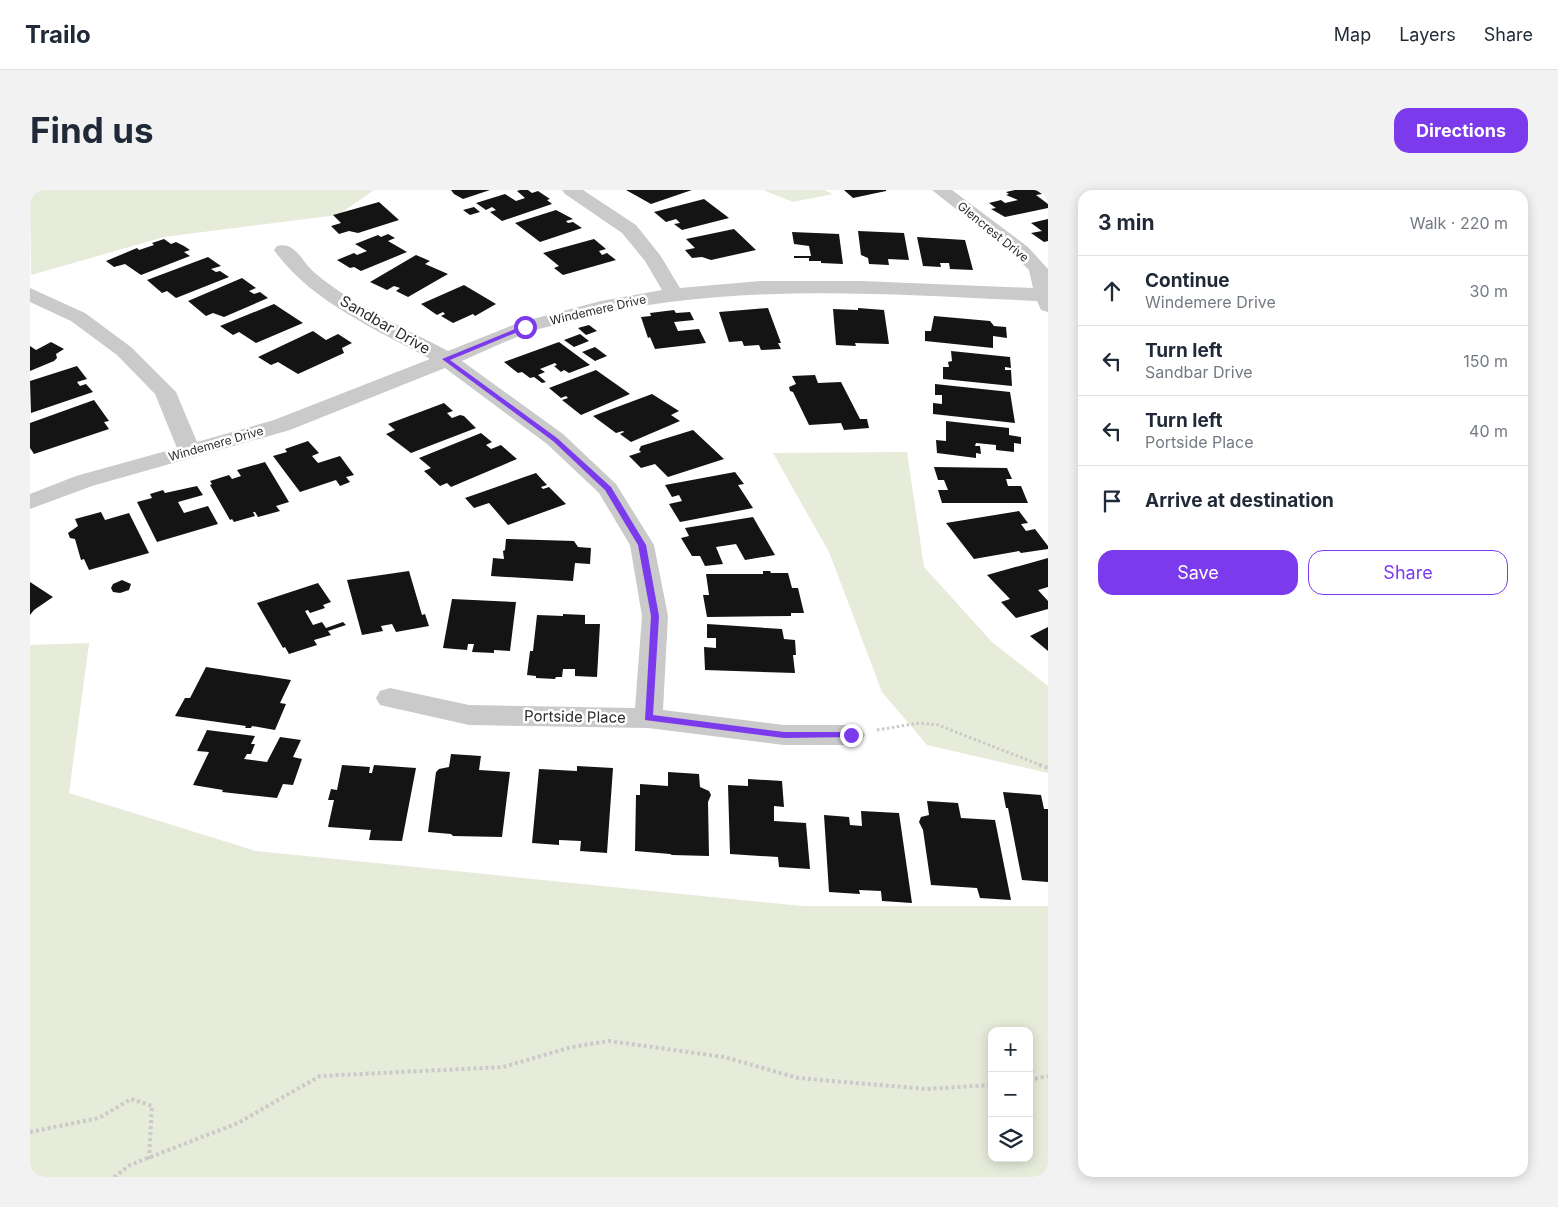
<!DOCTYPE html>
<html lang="en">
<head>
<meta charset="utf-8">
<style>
	:root { --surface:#fff; --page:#f2f2f3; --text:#1f2937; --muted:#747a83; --line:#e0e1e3; --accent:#7c3aed }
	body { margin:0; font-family:Inter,sans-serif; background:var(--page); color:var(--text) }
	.controls { position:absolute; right:15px; bottom:15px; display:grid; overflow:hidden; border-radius:10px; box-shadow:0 2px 12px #0003 }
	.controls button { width:45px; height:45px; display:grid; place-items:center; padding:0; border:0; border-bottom:1px solid var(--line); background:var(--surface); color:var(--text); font:25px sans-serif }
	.stop { position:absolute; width:15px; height:15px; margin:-11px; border:4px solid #7c3aed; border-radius:50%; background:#fff }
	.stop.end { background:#7c3aed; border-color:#fff; box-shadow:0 1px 5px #0008 }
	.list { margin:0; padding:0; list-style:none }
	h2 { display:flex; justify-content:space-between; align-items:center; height:65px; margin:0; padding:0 20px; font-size:21px }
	h2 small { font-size:16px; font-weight:400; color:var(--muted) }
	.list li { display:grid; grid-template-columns:32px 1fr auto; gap:15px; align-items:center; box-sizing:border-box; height:70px; padding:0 20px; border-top:1px solid var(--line) }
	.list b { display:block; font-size:19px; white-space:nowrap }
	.list p { margin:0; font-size:16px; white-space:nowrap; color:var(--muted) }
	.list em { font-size:16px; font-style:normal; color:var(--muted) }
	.actions { display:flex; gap:10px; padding:15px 20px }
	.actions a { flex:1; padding:11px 0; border:1px solid var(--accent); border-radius:15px; text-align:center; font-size:18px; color:var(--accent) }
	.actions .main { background:var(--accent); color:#fff }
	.icon { flex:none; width:28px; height:28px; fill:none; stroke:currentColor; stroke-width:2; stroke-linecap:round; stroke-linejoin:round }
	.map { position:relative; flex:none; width:1018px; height:987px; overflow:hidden; border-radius:15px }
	header { display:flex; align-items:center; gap:30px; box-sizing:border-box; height:70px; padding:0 25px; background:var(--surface); border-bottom:1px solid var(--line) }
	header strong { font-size:24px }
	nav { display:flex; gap:28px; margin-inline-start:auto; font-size:18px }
	.intro { display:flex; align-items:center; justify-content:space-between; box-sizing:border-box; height:120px; padding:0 30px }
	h1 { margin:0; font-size:35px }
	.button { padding:12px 22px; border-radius:15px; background:var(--accent); color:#fff; font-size:18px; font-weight:700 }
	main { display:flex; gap:30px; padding:0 30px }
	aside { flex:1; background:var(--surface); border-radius:15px; box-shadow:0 2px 12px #0003 }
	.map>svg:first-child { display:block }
	.green { fill:#e6ebda; fill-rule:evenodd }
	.building { fill:#141414 }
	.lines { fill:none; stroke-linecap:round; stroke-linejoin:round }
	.path-far1 { stroke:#cacaca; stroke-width:3; stroke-dasharray:2.5 2.5; stroke-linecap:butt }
	.path { stroke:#cacaca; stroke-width:4; stroke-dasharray:3 3; stroke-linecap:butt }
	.street { fill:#cacaca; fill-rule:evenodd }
	.route { fill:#7c3aed }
	.labels { text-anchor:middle; stroke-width:5; stroke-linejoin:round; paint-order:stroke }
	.far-street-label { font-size:12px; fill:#2d2d2d; stroke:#fff }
	.street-label { font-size:15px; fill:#2d2d2d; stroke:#fff }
</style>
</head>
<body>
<header>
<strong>Trailo</strong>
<nav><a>Map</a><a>Layers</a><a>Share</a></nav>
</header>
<div class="intro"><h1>Find us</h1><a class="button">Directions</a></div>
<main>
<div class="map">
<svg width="1018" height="987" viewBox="0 0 1018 987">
	<rect width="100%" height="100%" fill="#fff"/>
	<path class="green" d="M0,0H344L308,25L134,47L1,85Z
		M733,0H794L803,4L763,12Z
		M877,262L894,377L962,452L1018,496V583L897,555L852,502L799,362L743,263Z
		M59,453L39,603L226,661L772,716H1018V987H0V455ZM962,841H999V968H962Z"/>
	<path class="building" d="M421,0H460L433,9L424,4Z
		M490,0H498L502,3L508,1L520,9L517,10L522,14L472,31L460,22L466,20L462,17L456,20L446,13L475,4L486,11L495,8L487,1Z
		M596,0H662L621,14Z
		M814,0H856V1L823,8Z
		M985,0H1006L1012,4L1006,5L1018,14V18L975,27L961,19L966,18L959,13L971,10L975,13L988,10L976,5L979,4L976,2Z
		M674,9L699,28L652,40L644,34L650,33L646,29L636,32L624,22Z
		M349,12L369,30L328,43L319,41L309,44L301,36L311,33L303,25Z
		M444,17L450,22L440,25L433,20Z
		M526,20L543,29L536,31L538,33L543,32L552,38L510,52L485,33Z
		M1018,29V51L1014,52L1001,43L1012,41L1001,33Z
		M704,39L726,60L681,70L672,67L662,68L655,60L665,58L656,49Z
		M828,41L874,43L879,70L858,69L859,75L839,74L838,68L831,65Z
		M762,42L809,44L813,74L791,73V71H779V68H764V66H781L779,56L764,54Z
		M358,44L365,48L358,51L377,62L331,81L324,77L320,78L307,70L324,63L327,65L337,61L325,54L348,45L351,47Z
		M887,47L935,50L943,80L920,79L919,73H910L911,77L893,76Z
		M134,49L141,54L146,52L154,56L160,60L154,62L160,66L111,85L95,74L84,77L76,71L107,58L109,60L124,55L122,53Z
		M564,49L576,59L569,61L572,65L577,63L586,70L533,85L524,78L529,76L513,63Z
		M386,65L400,71L395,74L418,84L378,107L366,101L370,98L364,96L357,100L340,92Z
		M178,67L191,76L181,79L186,82L190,81L199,87L146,108L137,101L132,103L117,90Z
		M212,88L226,98L219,101L224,104L230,102L238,108L194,127L183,123L176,126L158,111Z
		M434,95L466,114L445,126L443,124L423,133L411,126L415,124L413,122L407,125L391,114Z
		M244,114L273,133L226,153L209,142L203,145L190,136Z
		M738,118L751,153H748L751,159L731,160L729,155L714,156L712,151L699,152L689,122Z
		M828,118L854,120L859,154L825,153L826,156L806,155L803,119L828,120Z
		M644,120L646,123L660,122L664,130L644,132L648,141L669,139L676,153L625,159L620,147L618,148L611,127L621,126L620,123Z
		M904,126L960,131L964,136L976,137L977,148L963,146V158L895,151V141H901Z
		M559,135L567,141L556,145L548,138Z
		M283,141L296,150L308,144L322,153L312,158L314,163L268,184L248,172L241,175L228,167Z
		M550,144L559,151L544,157L534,150Z
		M21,152L34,159L26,164L27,168L24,171L0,181V156L6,160Z
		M529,152L560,175L539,183L534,180L531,182L524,176L527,175L525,173L510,179L515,182L508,185L516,192L512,193L504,187L500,188L492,182L488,183L474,172Z
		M565,157L577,166L565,171L552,162Z
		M921,161L980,167L981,178L975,177V180H981L982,196L913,189V177H919L918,172L922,171Z
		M47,176L57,189L47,192L50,196L56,194L63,202L1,223L0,191Z
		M566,180L600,204L551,225L532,210L538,208L536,206L531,208L519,198Z
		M785,185L788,193L811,192L830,229H837L839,238L814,240L811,233L779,235L763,202L760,201L759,197L766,194L762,186Z
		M905,194L980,202L985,233L903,224V213L912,214V205H905Z
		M622,204L649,221L641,225L650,231L601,252L590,244L594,242L593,241L586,243L563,226Z
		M64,210L79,231L74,232L79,239L4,264L0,258V233Z
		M414,213L423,221L417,223L422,228L430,225L434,226L446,238L381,263L356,244L365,240L358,234Z
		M916,231L979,238V245L991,247V254L984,253V262L966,260V255L946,253L945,256H950L951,264L946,263V268L907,263L906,250L916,251Z
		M663,240L694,269L638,287L625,274L611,278L599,266L611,262L609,260L611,256Z
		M451,243L462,252L456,255L461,259L471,255L487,269L421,297L417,293L410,296L394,281L401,278L389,268Z
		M278,251L289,263L282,266L288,273L310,266L324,285L316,287L320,292L310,296L306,290L270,302L243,266L257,262L255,259Z
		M235,272L259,312L246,316L250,321L228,327L225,322H223L225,326L204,332L202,329L200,330L180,295L182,294L180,291L199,285L202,289L211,286L207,280Z
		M904,277L977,278L982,289H976L978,296H991L998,313H912L908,300H918L914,290H908Z
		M705,282L714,294L708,295L723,318L650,332L639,314L652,311L649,305L642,307L635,295Z
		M506,283L517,295L511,297L513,299L519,297L536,314L478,335L459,313L444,318L435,308Z
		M167,296L173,305L148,312L154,323L178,316L188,334L127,352L107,312L122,308L120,304L133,300L135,303Z
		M989,321L998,333L991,334L996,341L1005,339L1018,356V359L991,363L989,361L944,369L916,333Z
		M71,322L75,330L99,323L119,363L59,380L54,369L51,370L45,349L40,348L38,343L48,336L45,329Z
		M723,327L745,365L715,370L706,354L686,357L693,374L675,376L670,366H662L651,348L659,346L655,338Z
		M476,349L544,351L548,357L561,358L560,374L545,373L543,391L461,386L463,368L474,369L473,361L475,360Z
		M1018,368V397L1008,400L1018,411V419L986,428L971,412L980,409L957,385Z
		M379,381L392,425L395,424L399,436L366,442L362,434L351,436L353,441L332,445L317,390Z
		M733,381H740L741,383H758L762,398H768L774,423H761V426L677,427L673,405H679L676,384H733Z
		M92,390L101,394L99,400L90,403L83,402L81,398L83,394Z
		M0,392L23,407L4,420L0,425Z
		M288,393L301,412L293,415L295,418L280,423L278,420L275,421L283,435L292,432L296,438L313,432L316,435L298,441L301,445L284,450L287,455L259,464L255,457L253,458L227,413Z
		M422,409L486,412L480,461L464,460V463L442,462L444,454H438L437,460L413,458Z
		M533,424L555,425V434H570L567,487L545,486V479H533L532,487H526L525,489L506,488V486L497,485L500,461H503L507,425L533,426Z
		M677,434L752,439L754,449L765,450L766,465H763L765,483L675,480L674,457L686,458V448H677Z
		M1018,437V461L1000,446Z
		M176,477L261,490L250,513L256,514L245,540L222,536L221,538H215L216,536L145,526L155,508H160Z
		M177,540L225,546L221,554H225L221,564H217L214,569L237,572L250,547L271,550L263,567L272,569L263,595L253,594L247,608L192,602L193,600L163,595L179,562L167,561Z
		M421,564L451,566L449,580L480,582L472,647L423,646L421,644L398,642L406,582L409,579L419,577Z
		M312,575L340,577L339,583H342L344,575L386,578L372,651L339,650L341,640L298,637L304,610H298L301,599L307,600Z
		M547,576L583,578L577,663L550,661L551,651L529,650V655L502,653L509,579L547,581Z
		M638,582L669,584L670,597L679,601L681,605L678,612L679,666L642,665L640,664L605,661L606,605H610V594L638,596Z
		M718,589L752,591L754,617L744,616V631L776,633L780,679L749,677L748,667L700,664L698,595L718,596Z
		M973,602L1011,605L1014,619H1018V692L992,690L978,618H976Z
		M897,611L928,613L931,628L965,630L981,710L950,708L947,698L901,695L893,640L889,632L891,627L899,625Z
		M831,621L869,623L882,713L852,711L851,701L829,700L830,704L799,702L794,625L819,627L820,635L832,636Z"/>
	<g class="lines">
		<path class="path-far1" d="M847,540L889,533L908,535L1013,576"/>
		<path class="path" d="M1009,575L1018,578
			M999,890L1018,886
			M0,942L69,928L101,909L122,916L119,969
			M84,987L100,975L208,933L290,886L473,877L542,857L579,851L694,867L768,888L896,899L962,895"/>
		<path class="street" d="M532,0H553L606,35L630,65L650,98L730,91H832L1003,98L999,80L984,65L902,0H922L998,57L1018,79V122L1011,120L1007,111C851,104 694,91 542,131C529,134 515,137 502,141C478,150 455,161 432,171L533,244L586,294L624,355L638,426L633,520L754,535H821L831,538L835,545L831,552L821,555H754L618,538L439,535L350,515L346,508L350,501L360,498L439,515L605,518L612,426L600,355L569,303L517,254L415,178L260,240L62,296L0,319V304L46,286L147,258L125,204L87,165L41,131L0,112V98L55,123L101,157L146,202L167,252L244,230L400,169C346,139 281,112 244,60L247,56C266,51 272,73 285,83C321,114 376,139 418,161L488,133L571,111L632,100L615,71L592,43L535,4Z"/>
	</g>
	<path class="route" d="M495,135L497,138L420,170L527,248L581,297L616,355L629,426L623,525L754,542H821L825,545L824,547L754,548L615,530L621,426L608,355L575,300L523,251L412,169Z"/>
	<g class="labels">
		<g class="far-street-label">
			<text transform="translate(963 42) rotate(39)" y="4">Glencrest Drive</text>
			<text transform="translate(568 120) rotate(-13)" y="4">Windemere Drive</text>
			<text transform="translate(186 254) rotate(-16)" y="4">Windemere Drive</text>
		</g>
		<g class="street-label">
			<text transform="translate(355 135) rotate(30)" y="5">Sandbar Drive</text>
			<text transform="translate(545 527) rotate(1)" y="5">Portside Place</text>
		</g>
	</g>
</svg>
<div class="controls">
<button>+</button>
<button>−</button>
<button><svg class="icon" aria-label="layers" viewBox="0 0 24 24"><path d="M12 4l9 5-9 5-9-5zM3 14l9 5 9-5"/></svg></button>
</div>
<div class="stop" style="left:495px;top:137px"></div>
<div class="stop end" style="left:821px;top:545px"></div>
</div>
<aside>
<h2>3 min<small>Walk · 220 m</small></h2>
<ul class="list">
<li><svg class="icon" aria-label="ahead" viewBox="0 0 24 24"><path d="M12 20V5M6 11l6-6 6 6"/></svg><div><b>Continue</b><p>Windemere Drive</p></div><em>30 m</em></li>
<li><svg class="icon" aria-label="left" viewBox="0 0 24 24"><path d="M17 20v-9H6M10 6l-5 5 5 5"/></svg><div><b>Turn left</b><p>Sandbar Drive</p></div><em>150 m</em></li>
<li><svg class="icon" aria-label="left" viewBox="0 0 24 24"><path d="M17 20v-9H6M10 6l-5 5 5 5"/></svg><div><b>Turn left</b><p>Portside Place</p></div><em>40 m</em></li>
<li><svg class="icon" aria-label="arrive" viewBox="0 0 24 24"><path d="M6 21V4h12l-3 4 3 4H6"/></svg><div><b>Arrive at destination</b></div></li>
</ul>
<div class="actions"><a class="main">Save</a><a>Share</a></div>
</aside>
</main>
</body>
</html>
